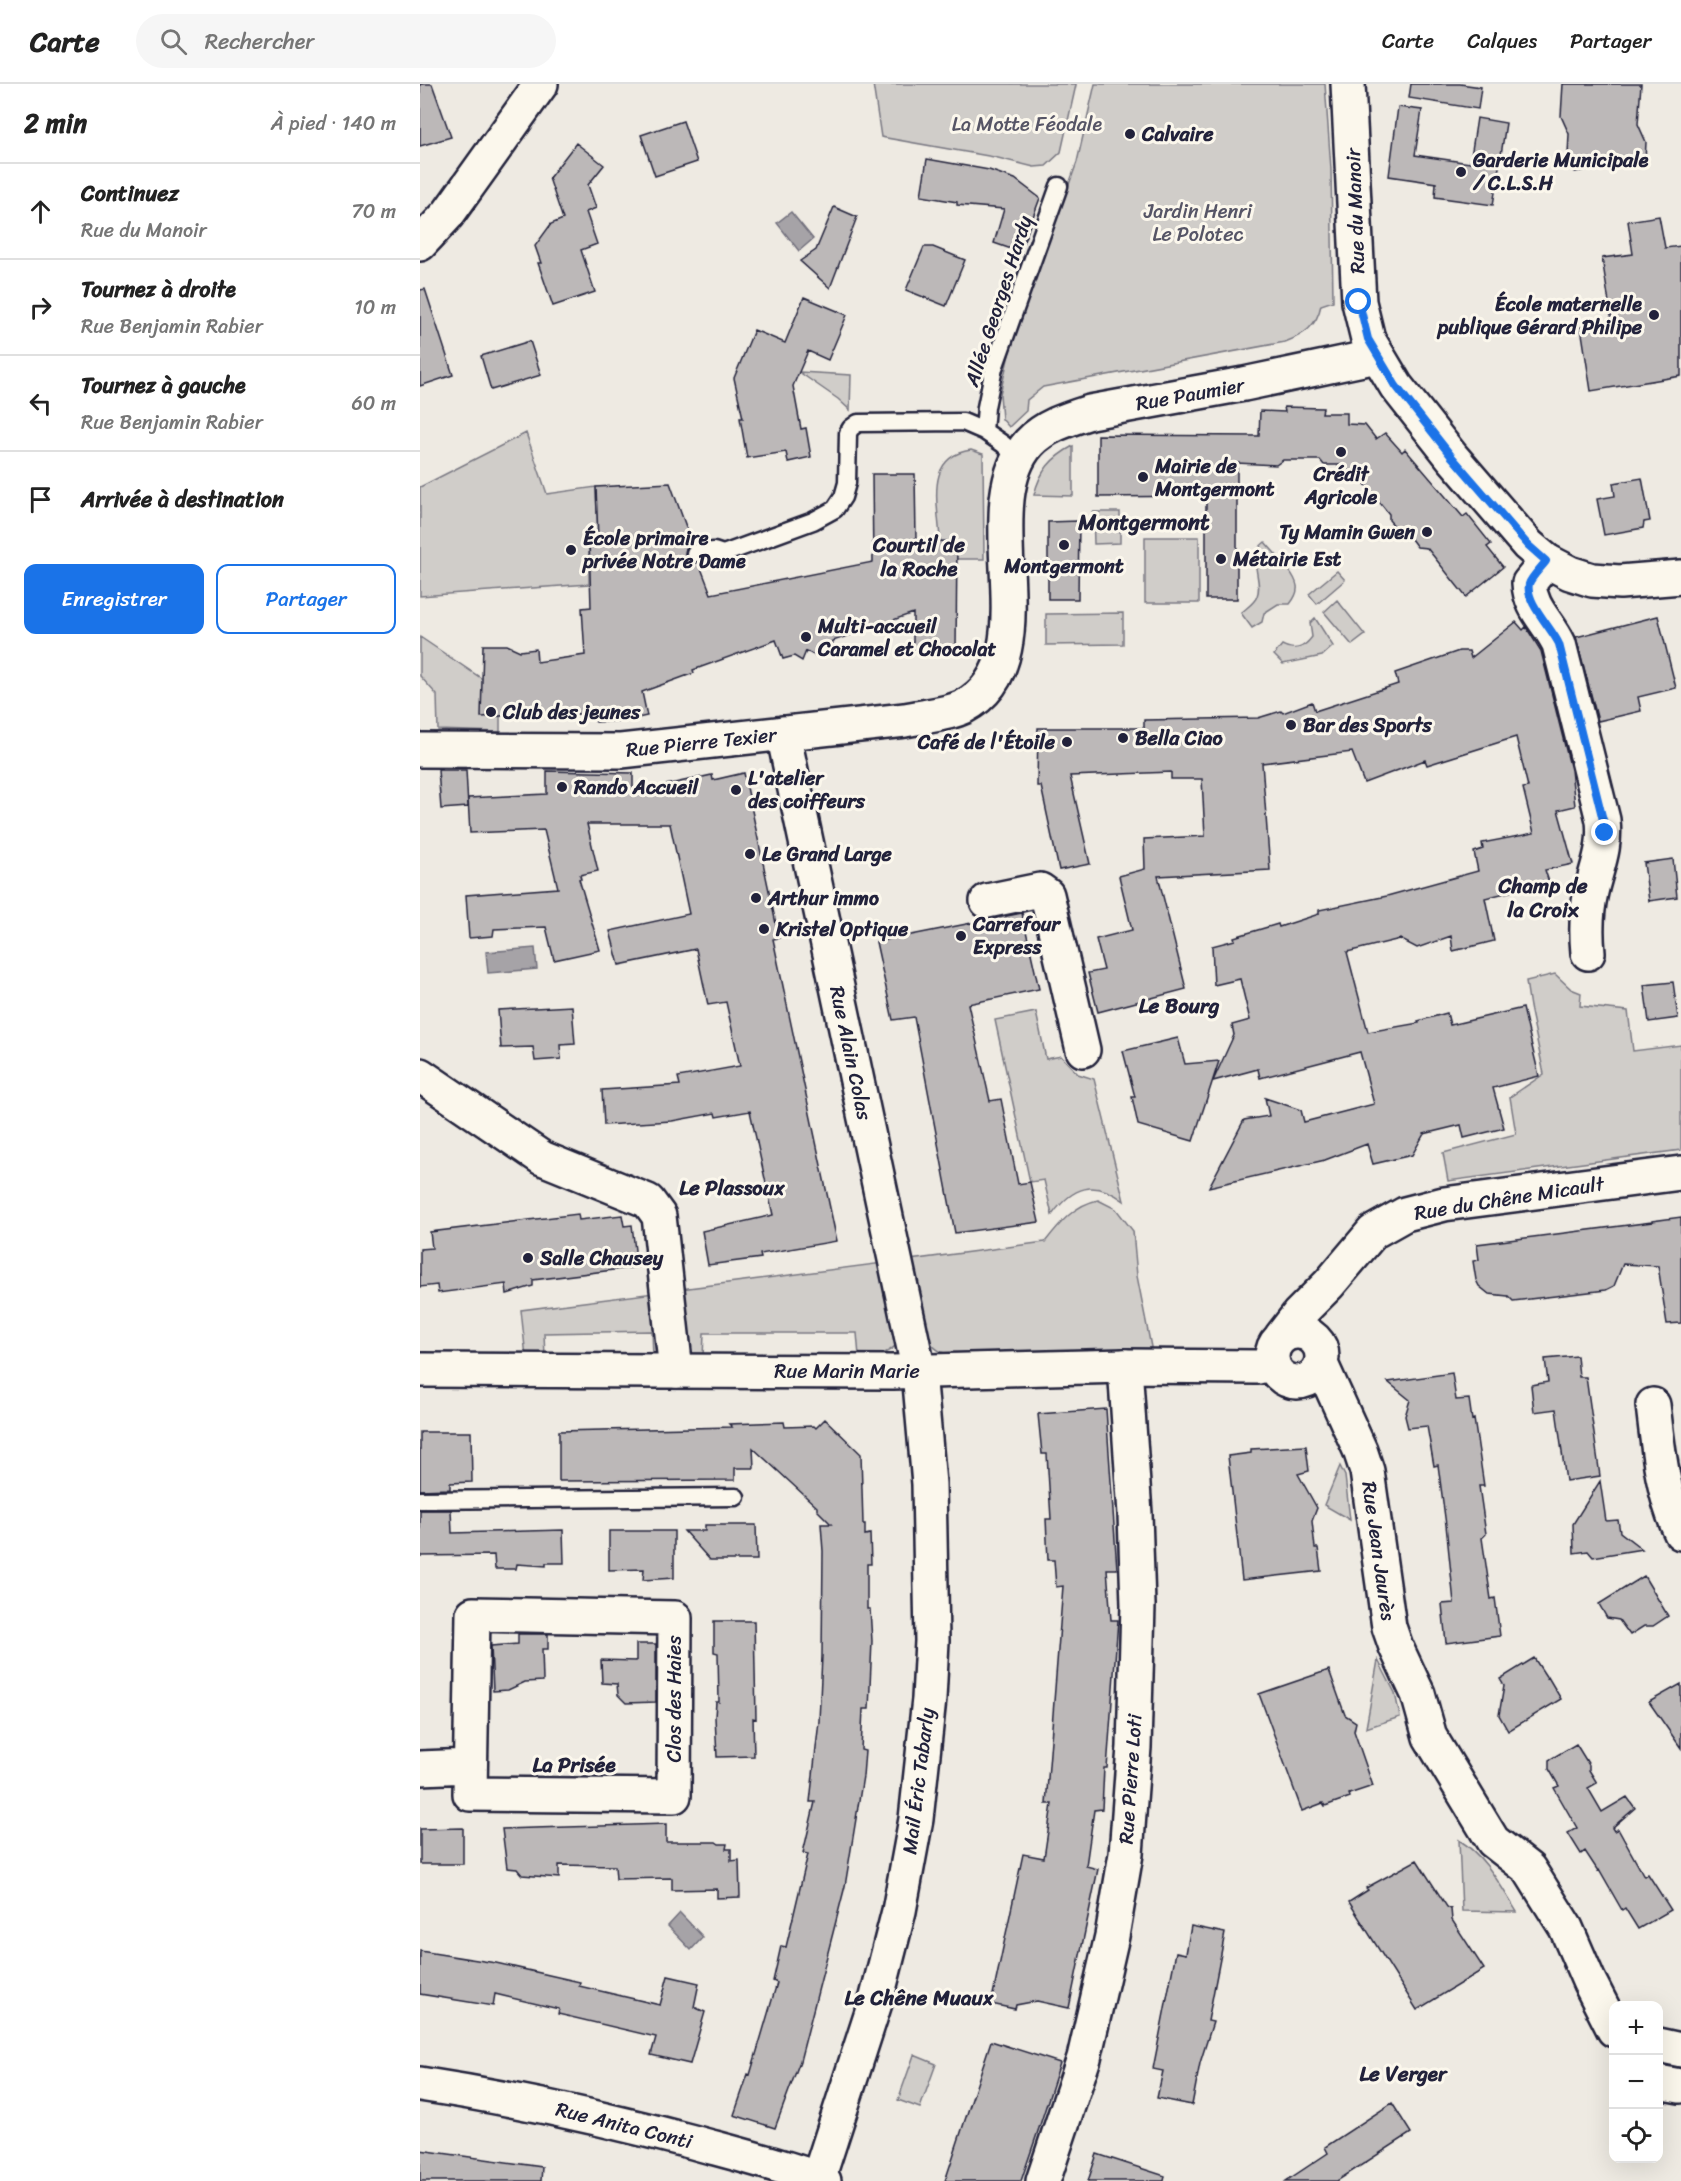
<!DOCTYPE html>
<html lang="fr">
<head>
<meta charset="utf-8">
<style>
	:root { --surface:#fff; --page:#f6f6f6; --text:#222; --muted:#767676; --line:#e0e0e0; --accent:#1a73e8 }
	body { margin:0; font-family:Sriracha,sans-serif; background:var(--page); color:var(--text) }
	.controls { position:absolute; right:18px; bottom:18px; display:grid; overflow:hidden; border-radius:12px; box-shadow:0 6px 24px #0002 }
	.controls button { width:54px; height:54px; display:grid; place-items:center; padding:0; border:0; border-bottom:2px solid var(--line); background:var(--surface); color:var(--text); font:30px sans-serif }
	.stop { position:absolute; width:18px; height:18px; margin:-14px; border:4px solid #1a73e8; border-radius:50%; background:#fff }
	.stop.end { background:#1a73e8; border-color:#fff; box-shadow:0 2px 6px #0008 }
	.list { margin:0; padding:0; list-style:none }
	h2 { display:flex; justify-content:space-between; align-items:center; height:78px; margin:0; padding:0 24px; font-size:26px }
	h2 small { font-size:20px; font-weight:400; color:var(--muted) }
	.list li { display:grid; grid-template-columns:39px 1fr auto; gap:18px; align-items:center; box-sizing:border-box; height:96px; padding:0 24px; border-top:2px solid var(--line) }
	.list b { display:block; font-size:22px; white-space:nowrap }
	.list p { margin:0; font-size:20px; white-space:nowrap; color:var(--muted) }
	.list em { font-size:20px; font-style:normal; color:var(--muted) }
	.actions { display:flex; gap:12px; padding:18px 24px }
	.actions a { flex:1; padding:14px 0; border:2px solid var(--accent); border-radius:12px; text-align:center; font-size:21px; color:var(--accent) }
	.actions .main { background:var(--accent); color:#fff }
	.icon { flex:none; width:33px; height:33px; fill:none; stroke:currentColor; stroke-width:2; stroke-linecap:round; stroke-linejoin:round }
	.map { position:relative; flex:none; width:1261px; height:2097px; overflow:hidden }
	header { display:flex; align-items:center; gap:36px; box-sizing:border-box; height:84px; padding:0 30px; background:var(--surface); border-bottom:2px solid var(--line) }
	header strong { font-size:28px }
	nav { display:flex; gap:33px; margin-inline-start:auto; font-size:21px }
	.search { width:420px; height:54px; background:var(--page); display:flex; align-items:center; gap:15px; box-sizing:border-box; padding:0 21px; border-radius:33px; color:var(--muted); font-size:22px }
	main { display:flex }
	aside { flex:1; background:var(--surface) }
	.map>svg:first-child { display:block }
	.green { fill:#d0cdc9; stroke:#797882; stroke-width:1.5 }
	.water { fill:#a6a3a7; stroke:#716f7c; stroke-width:1.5 }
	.building { fill:#bcb8b8; stroke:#22223b; stroke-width:1.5 }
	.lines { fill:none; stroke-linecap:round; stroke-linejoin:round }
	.service-casing { stroke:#22223b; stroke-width:21 }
	.minor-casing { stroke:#22223b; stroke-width:38 }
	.tertiary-casing { stroke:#22223b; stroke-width:38 }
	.service { stroke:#fbf7ec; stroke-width:16 }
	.minor { stroke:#fbf7ec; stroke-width:33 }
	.tertiary { stroke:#fbf7ec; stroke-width:33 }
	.route { stroke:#1a73e8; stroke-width:8 }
	.poi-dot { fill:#22223b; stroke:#fbf7ec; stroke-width:2 }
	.labels { text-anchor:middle; stroke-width:6; stroke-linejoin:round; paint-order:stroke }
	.park-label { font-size:20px; fill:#565566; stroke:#fbf7ec }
	.poi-label { font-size:20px; font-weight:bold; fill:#22223b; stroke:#fbf7ec; text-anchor:start }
	.street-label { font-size:20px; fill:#22223b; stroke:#fbf7ec }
	.neighbourhood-label { font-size:21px; font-weight:bold; fill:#22223b; stroke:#fbf7ec }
	.quarter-label { font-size:22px; font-weight:bold; fill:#22223b; stroke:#fbf7ec }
</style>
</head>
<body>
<header>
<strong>Carte</strong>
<div class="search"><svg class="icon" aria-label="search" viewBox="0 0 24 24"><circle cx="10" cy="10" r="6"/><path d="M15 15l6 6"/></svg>Rechercher</div>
<nav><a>Carte</a><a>Calques</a><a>Partager</a></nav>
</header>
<main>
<aside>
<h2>2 min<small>À pied · 140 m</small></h2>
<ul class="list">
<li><svg class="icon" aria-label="ahead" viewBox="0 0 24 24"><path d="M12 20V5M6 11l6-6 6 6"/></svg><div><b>Continuez</b><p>Rue du Manoir</p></div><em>70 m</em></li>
<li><svg class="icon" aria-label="right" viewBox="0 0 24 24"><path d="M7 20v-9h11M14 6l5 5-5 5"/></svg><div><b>Tournez à droite</b><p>Rue Benjamin Rabier</p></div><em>10 m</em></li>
<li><svg class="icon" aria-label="left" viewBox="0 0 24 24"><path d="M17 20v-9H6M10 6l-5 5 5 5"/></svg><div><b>Tournez à gauche</b><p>Rue Benjamin Rabier</p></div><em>60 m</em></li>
<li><svg class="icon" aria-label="arrive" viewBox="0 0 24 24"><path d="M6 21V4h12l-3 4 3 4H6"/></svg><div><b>Arrivée à destination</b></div></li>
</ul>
<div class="actions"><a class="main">Enregistrer</a><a>Partager</a></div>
</aside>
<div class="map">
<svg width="1261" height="2097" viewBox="0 0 1261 2097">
	<rect width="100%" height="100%" fill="#eeeae2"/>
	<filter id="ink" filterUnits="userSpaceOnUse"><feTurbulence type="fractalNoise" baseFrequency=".0167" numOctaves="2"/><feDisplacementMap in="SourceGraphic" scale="12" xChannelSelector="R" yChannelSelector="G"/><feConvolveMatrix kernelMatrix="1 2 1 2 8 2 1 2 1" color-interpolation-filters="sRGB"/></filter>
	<g filter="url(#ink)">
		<path class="green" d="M453,0H656V1L641,68L626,82L614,83L574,73L461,53Z
			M675,0H905L911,85L913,217L901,221C897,242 884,251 865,258L623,303L607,316L606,327L589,343L582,335L580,310L590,266L657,78Z
			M379,288L431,291L430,326L418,315Z
			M106,349L127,410L176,403L178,454L169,456V500L0,512V403Z
			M653,362V412L614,411C620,387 631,374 653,362Z
			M551,366L563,370L564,475H536L537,458L520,457C519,422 503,373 551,366Z
			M673,428H700V459L674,460Z
			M725,453H779V519H725Z
			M845,458C854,469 875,489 877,502C878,509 874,515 870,520H858L844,529L842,538L832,544L821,529C826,524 835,519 837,512C844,496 825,473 845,458Z
			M917,487L925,496L897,520L889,510Z
			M917,516L945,551L932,561L904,528Z
			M703,529V560L626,561V530Z
			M895,534L913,562L902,572L863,580L854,571L862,561C875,568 884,564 892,553L890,539Z
			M0,553L80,607V648L18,646L17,611L0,592Z
			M1135,890L1151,905L1161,909L1160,922L1208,927L1213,967L1261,961V1066L1028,1097L1023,1069L1096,1050L1090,1013L1124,990L1110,923L1106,897Z
			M616,928L626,975L641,972L658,990L674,995L704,1117C674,1095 653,1102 632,1131L624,1096L610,1098L575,936Z
			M678,1116L696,1125L713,1147L717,1192L731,1263L728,1269L535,1271C521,1270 514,1265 506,1253L490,1176L625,1158C640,1139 654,1121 678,1116Z
			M463,1179L478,1259C467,1272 454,1272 439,1272L437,1249H284L283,1274H270L261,1205Z
			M234,1209L242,1273H233L232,1247L124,1249L125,1274L106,1273L101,1226Z
			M920,1382L925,1392L930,1436L904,1421Z
			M958,1576L975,1609L980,1633L946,1644Z
			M1039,1756C1066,1773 1080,1801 1097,1828L1042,1827Z
			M494,1971L516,1980L500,2024L478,2016Z"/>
		<path class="water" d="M371,128L393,155L379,167L357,139Z
			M115,864L117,885L68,889L66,868Z
			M260,1829L283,1853L271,1866L248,1842Z"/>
		<path class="building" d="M0,0H12L31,53L0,62Z
			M991,0H1040L1061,3L1058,25L989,14Z
			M1143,0H1221L1218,40L1226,58L1225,77L1155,88L1148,71L1149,50L1141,32Z
			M978,23L1002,26L995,71L1050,79L1057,34L1086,39L1073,121L1015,113L1016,99L969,92Z
			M263,37L277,78L235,92L221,51Z
			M156,59L184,81L168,101L176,124L166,128L177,160L161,166L175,208L133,222L118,179H121L115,162L131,140L143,135L129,94Z
			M507,75L569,86L595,95L620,114L600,168L574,159L584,125L537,121V118L501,112Z
			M414,123L437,133L410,204L380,177L396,166Z
			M1239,132L1245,164L1261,162V292L1171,307L1161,243L1192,238L1182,174L1213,170L1208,137Z
			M504,163H513L545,176L526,222L486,206Z
			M5,205L33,291L0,302V206Z
			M384,213L427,231L408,276L388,267L373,302L381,345L386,344L391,373L368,378L366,368L327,374L320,334H323L314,294L334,246L365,259Z
			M110,257L121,291L71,306L61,272Z
			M864,323L903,324L902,329H927V340L945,341L956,355L965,349L982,368L985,365L1043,433L1047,430L1071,460L1067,463L1083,483L1046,513L1007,464L997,463L985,447L978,446L969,436V430L937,390L928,387L924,381H904L900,376H863L856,381L817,379V515H786V412L678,413V351L839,352L840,327L865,328Z
			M452,390H495L496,456L537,458L536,565L493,567V529L413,557L411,567L400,563L396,572L386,567L382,577L374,572L363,575L356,556L273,586L274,589L222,608L227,632L204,637L176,638L168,631L157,630V628L61,633L63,561H87L100,567L116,565L117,578L165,571L162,524L171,523L169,455L178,454L176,403L250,399L272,459L266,464L265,471L270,478L279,479L291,510L453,478Z
			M1222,394L1230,437L1224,438L1223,444L1184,451L1177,415L1195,412L1193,399Z
			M659,437L658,515H628V438Z
			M1238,532L1256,604L1218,613L1221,627L1178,637L1156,553Z
			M1096,538L1103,546L1106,543L1121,567L1151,686L1155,722L1138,726L1153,780L1125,786L1129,798L1065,814L1074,857L1033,867L1031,852L997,864L980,855L927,868L948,948L999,939L998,937L1027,929L1030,941L1103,924L1119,992L1073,1004L1084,1044L1044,1054L1041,1041L1004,1050L992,1071L953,1080L947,1060L905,1076L789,1103L824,1036L849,1032L845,1014L881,1026L884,1038L954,1020L940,968L840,994L838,985L793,997L814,951L812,941L830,936L820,895L794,901L792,862L815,856L814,853L858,840L859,843L899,830V826L967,812L1058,787L1054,768L1063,765L1062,759L1114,749L1103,704L1108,703L1096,653L1007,681L1005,676L944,699L932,668L842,679L850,786L738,792L766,905L678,928L668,889L684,886L676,855L712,846L699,792L725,785L724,755L785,752L782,695H751V688L650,692L670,780L639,786L621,702H617L618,644H724V636L838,634L861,627L863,629L892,618L895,627L978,600L975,589L1039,567H1049L1051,574Z
			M18,686H46L48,723L21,725Z
			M127,687L213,689V708L292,691L293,696L324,689L359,854L353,855L417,1157L340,1170L341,1174L288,1181L282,1147L353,1131L330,1027L296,1033L295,1029L252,1037L184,1041L182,1006L260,1001L258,993L320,982L306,918L288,921L276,865L199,881L190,847L269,830L250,740H167L178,787L160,791L161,795H159L180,866L134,876L126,843L74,845L73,852L49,854L46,811L138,804L124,746L50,749L48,714L127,710Z
			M1253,775L1257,813L1229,817L1224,779Z
			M602,829L619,905L548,920L570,1017L581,1015L598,1100L610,1098L619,1138L535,1149L494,933L473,936L456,858Z
			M1253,898L1258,934L1229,938L1224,901Z
			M152,922L155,960L140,961L141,975L115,977L113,963L81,964L78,926Z
			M758,954L765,980L799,977L773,1057L718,1041L712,1013H715L703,967Z
			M158,1130L159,1136L202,1131L204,1142L212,1141L217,1183L113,1196V1202L87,1210L86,1200L18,1209L17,1201L0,1203V1165L12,1164L10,1148Z
			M1261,1133V1239L1247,1240L1238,1182L1203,1180L1194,1202L1186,1206L1093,1217L1088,1212L1069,1210L1059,1202L1056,1196L1053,1177L1059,1176L1057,1160L1232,1138V1137Z
			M1157,1272L1159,1293H1166L1180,1392L1146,1397L1136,1325L1114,1328L1111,1301L1128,1298L1125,1275Z
			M1032,1289L1036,1316L1049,1315L1052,1336L1054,1335L1064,1402H1059L1066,1450L1062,1454L1071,1515L1075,1514L1080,1552L1026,1559L1022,1520L1034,1519L1026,1441L1018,1381L1014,1382L1007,1342L988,1344L985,1332L990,1316L968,1298Z
			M686,1325L697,1485H687L691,1536H698L687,1684H684L682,1725L674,1726L666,1782L678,1785L649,1924L617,1917L596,1921L595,1925L571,1920L603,1770L624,1774L632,1720H626L643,1502L636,1503L634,1476H628L626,1435H631L627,1370H622L618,1330Z
			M405,1335L441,1370L443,1440H445V1451L450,1450L451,1480H447V1525H450L452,1557L449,1625H443L441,1666L445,1667L443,1692L425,1802L380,1977L355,2044L314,2031L328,1990L330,1991L357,1899L353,1897L357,1880L361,1862L366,1863L388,1770L383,1769L395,1718H390L399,1637L402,1572L403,1467L401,1440H411L397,1426V1423L333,1364L334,1384H315V1396L139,1397V1347L312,1343L309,1340L364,1338L365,1343L394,1342L396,1344Z
			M0,1348H51L52,1398L30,1399V1405L0,1406Z
			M886,1362L889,1387L878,1390L897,1424L892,1437L895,1464H898L901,1487L822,1496L808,1372L831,1369V1365Z
			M1180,1397L1186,1437L1198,1436L1200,1448L1222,1465L1173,1473L1168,1467L1154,1469L1153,1440Z
			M0,1426H31L32,1449L143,1446L144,1479H126V1482L97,1480L96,1485H75L74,1471L0,1472Z
			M285,1441H336L337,1476H290L264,1447H285Z
			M189,1447H254V1494L223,1496L224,1485L189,1486Z
			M1224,1492L1248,1532L1233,1542H1224L1210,1551L1199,1536L1187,1534L1179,1520Z
			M294,1537H334L336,1635L333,1634L334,1672L297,1673L295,1633L296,1618H299L298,1569L294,1568Z
			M98,1550H128V1565H122L123,1597L105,1598L88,1606L73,1607L71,1562L98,1560Z
			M216,1560H236V1618L206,1619L198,1611L197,1600L182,1599L181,1576L216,1577Z
			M1114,1574L1127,1594L1128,1593L1141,1615L1088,1647L1079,1631L1084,1602L1080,1595Z
			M909,1586L925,1631L936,1638L934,1647L953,1702L929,1710L930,1713L905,1722L903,1719L882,1727L839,1610Z
			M1261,1600V1664L1229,1618Z
			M1156,1660L1169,1681V1686L1177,1699L1168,1704L1182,1728L1207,1713L1215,1724L1192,1744L1194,1747L1198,1745L1224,1792L1228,1790L1251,1826L1218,1845L1205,1824L1202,1826L1179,1786L1178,1787L1165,1767L1161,1770L1148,1749L1157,1744L1134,1704L1139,1702L1129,1685V1676Z
			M246,1740V1758H296L299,1760H307L306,1765H311V1777L319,1776L320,1813L297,1814V1805L252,1806V1794L196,1795L195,1782L139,1781V1794L102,1791L97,1785L87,1784L82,1745Z
			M43,1744V1780H0V1745Z
			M997,1776L1027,1823L1031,1825L1032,1836L1064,1885L997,1926L929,1818L948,1806L946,1804Z
			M771,1842L805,1849L788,1937L793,1938L780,1979L772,2021L737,2014L743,1987L733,1985L756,1868L766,1870Z
			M0,1867L76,1879L160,1898L159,1902L240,1921L248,1892L279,1899L274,1923L285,1928L270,1980L231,1971L236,1953L138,1930L139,1925L75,1910L73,1922L0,1910Z
			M571,1957L640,1979L619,2044L601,2097H525Z
			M972,2019L991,2049L917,2097H866L908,2069L905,2063Z
			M0,2066L122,2083L121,2097H0Z
			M677,2070L745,2092L744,2097H668Z"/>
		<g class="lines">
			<defs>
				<path id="service" d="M564,347L566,323L574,284L639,102
					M275,469L294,467L303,470L393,437L415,425L423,413L427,399L428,349L431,344L438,339L543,338L564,347L583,360L598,374
					M0,1416L316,1413"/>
				<path id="minor" d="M1127,477L1109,499C1110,525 1129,538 1139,560L1183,736C1186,765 1177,782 1171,808C1166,829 1166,848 1168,869
					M363,649L499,1288L509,1400L512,1557L509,1615L496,1735L479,1827L457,1913L398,2095
					M567,817L620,806L627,811L663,966
					M0,991L122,1074L228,1117L239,1132L256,1287
					M1233,1321C1238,1363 1242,1410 1261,1449
					M53,1530L255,1534L254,1712L50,1710Z
					M0,1684L50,1682
					M0,2000C92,2014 183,2034 273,2058C317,2070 362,2081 404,2097
					M623,2097L664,1974L692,1852L706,1770L714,1663L718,1521L715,1430L705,1282"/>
				<path id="tertiary" d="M928,0L939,218L948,255L976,302L1032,373L1108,461L1127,477L1150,489L1172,496L1200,498L1261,493
					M0,160L28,130L121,0
					M0,666L201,667L485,636C503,632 526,631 543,623C633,577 550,424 609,359C625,342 648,335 670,328L824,300L957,272
					M852 1273a25 25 0 1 1 50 0a25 25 0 1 1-50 0Z
					M861,1253L878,1231L909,1200L953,1148L985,1130L1024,1120L1261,1089
					M901,1280L940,1366L947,1387L969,1543L976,1563L998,1610L1010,1653L1073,1757L1109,1785L1146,1844L1169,1897L1194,1946
					M0,1286L473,1288L705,1282L838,1283L853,1279
					M1238,1961L1261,1966
					M1238,1998L1260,2002"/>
			</defs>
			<use href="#service" class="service-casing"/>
			<use href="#minor" class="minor-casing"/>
			<use href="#tertiary" class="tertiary-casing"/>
			<use href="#service" class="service"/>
			<use href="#minor" class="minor"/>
			<use href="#tertiary" class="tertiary"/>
		</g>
	</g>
	<g class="lines" filter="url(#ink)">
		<path class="route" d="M939,218L948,255L976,302L1032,373L1108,461L1126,477C1122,483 1111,493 1109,500C1105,518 1132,544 1139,560L1183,736L1185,749"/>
	</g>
	<g class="poi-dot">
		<circle cx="710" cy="50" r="6"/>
		<circle cx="1041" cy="88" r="6"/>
		<circle cx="1234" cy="231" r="6"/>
		<circle cx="921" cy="368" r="6"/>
		<circle cx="723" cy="393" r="6"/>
		<circle cx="1007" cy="448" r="6"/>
		<circle cx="644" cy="461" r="6"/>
		<circle cx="151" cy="466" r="6"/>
		<circle cx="801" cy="475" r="6"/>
		<circle cx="386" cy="553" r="6"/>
		<circle cx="71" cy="628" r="6"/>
		<circle cx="871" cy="641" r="6"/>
		<circle cx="703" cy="654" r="6"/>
		<circle cx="647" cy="658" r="6"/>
		<circle cx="142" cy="703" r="6"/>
		<circle cx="316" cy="706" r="6"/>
		<circle cx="330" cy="770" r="6"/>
		<circle cx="336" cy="814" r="6"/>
		<circle cx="344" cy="845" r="6"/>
		<circle cx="541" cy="852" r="6"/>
		<circle cx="108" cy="1174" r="6"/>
	</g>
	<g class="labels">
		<g class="park-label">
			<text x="607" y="47">La Motte Féodale</text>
			<text x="778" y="134">Jardin Henri<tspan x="778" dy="23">Le Polotec</tspan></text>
		</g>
		<g class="poi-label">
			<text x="722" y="57">Calvaire</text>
			<text x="1053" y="83">Garderie Municipale<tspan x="1053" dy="23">/ C.L.S.H</tspan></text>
			<text x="1222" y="227" text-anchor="end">École maternelle<tspan x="1222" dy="23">publique Gérard Philipe</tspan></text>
			<text x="735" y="389">Mairie de<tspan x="735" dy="23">Montgermont</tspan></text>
			<text x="921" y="397" text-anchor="middle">Crédit<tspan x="921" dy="23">Agricole</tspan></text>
			<text x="995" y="455" text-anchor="end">Ty Mamin Gwen</text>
			<text x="163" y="461">École primaire<tspan x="163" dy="23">privée Notre Dame</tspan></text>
			<text x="813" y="482">Métairie Est</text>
			<text x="644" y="489" text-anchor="middle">Montgermont</text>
			<text x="398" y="549">Multi-accueil<tspan x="398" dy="23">Caramel et Chocolat</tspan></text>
			<text x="83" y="635">Club des jeunes</text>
			<text x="883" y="648">Bar des Sports</text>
			<text x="715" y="661">Bella Ciao</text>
			<text x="635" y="665" text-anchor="end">Café de l'Étoile</text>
			<text x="328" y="701">L'atelier<tspan x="328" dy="23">des coiffeurs</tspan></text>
			<text x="154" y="710">Rando Accueil</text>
			<text x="342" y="777">Le Grand Large</text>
			<text x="348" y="821">Arthur immo</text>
			<text x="553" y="847">Carrefour<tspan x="553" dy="23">Express</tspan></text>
			<text x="356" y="852">Kristel Optique</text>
			<text x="120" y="1181">Salle Chausey</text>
		</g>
		<g class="street-label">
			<text transform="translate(935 127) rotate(-92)" y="7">Rue du Manoir</text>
			<text transform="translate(578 217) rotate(-72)" y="7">Allée Georges Hardy</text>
			<text transform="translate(770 310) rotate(-10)" y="7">Rue Paumier</text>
			<text transform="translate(281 658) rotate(-6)" y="7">Rue Pierre Texier</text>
			<text transform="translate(431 969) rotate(78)" y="7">Rue Alain Colas</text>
			<text transform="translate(1089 1114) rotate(-9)" y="7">Rue du Chêne Micault</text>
			<text x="427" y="1294">Rue Marin Marie</text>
			<text transform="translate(959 1467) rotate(82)" y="7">Rue Jean Jaurès</text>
			<text transform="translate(254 1615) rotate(-90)" y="7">Clos des Haies</text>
			<text transform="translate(710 1695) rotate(-86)" y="7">Rue Pierre Loti</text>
			<text transform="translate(498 1697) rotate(-83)" y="7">Mail Éric Tabarly</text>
			<text transform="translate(204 2041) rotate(14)" y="7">Rue Anita Conti</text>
		</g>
		<g class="neighbourhood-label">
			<text x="499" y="468">Courtil de<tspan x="499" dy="24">la Roche</tspan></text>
			<text x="1123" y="809">Champ de<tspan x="1123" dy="24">la Croix</tspan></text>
			<text x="759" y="929">Le Bourg</text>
			<text x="312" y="1111">Le Plassoux</text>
			<text x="154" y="1688">La Prisée</text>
			<text x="499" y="1921">Le Chêne Muaux</text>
			<text x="983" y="1997">Le Verger</text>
		</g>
		<g class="quarter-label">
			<text x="724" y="446">Montgermont</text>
		</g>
	</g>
</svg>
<div class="controls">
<button>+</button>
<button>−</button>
<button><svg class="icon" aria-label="locate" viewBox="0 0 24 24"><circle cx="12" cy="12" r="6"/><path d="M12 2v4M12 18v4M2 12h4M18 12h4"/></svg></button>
</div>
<div class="stop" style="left:939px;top:218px"></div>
<div class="stop end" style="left:1185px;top:749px"></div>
</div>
</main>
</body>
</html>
